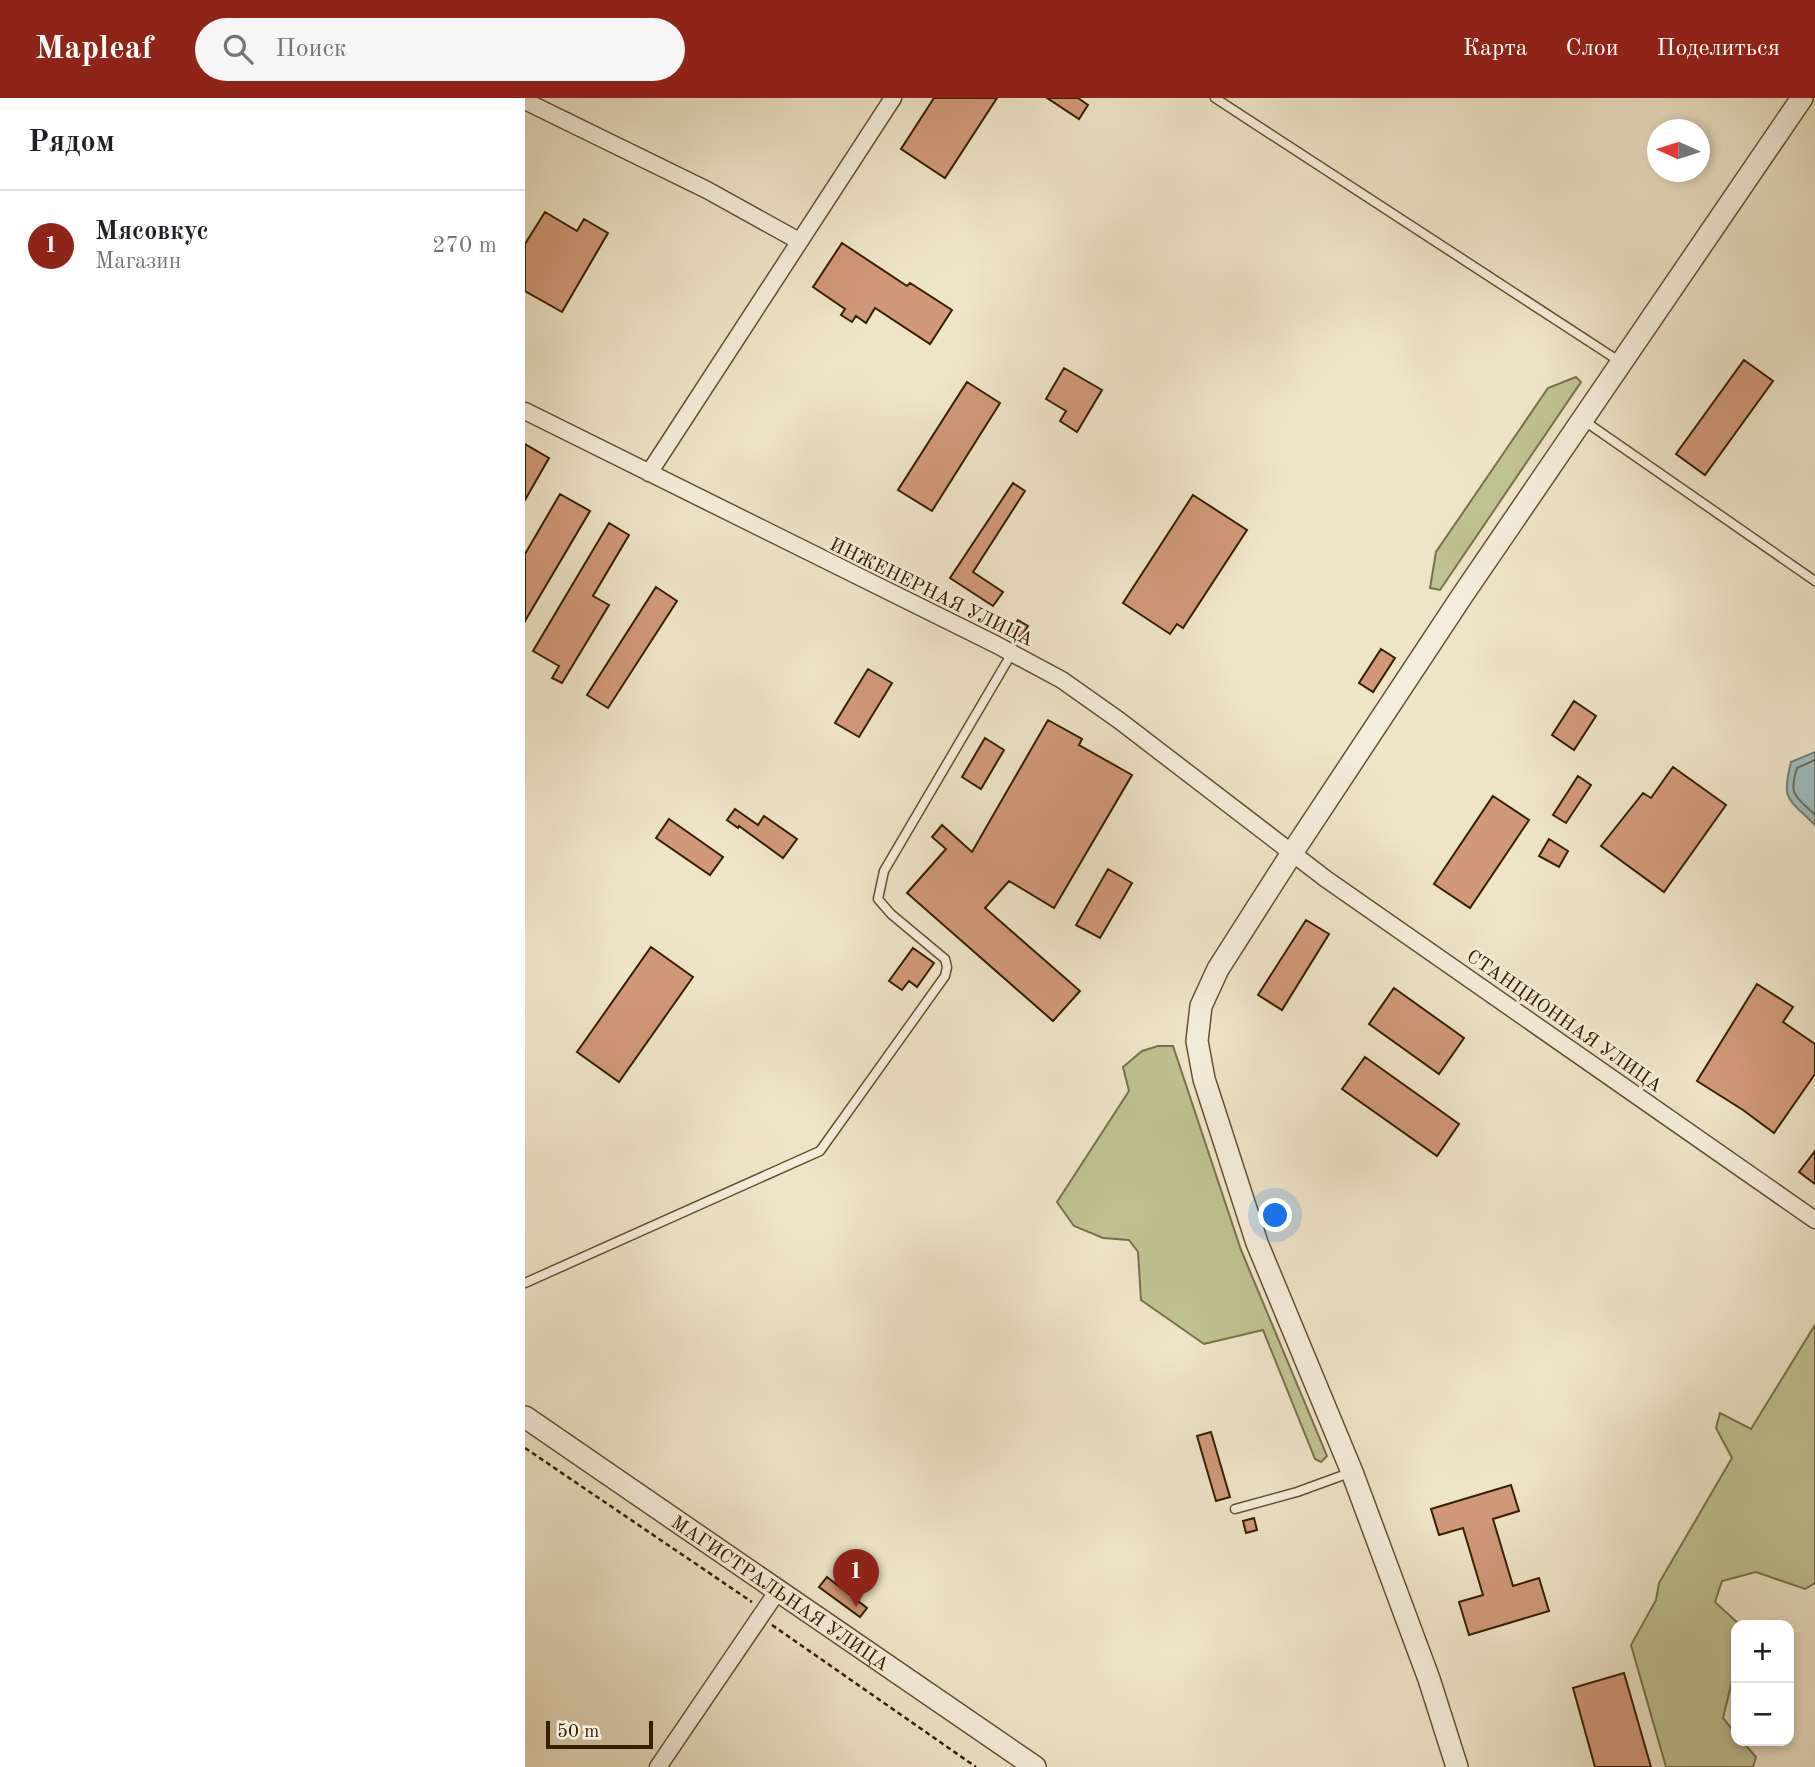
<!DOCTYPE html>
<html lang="ru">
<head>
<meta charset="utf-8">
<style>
	:root { --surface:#fff; --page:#f6f6f6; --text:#202124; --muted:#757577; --line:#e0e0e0; --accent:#8f2418 }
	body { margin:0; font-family:"Old Standard TT",serif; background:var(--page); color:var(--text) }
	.controls { position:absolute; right:21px; bottom:21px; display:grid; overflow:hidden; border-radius:14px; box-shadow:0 4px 10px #0003 }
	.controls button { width:63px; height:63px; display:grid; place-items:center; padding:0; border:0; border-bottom:2px solid var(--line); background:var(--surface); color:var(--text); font:35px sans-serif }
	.compass { position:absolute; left:1122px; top:21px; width:63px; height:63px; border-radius:50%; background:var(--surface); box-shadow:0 4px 10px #0003; rotate:273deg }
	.scale { position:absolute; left:21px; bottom:18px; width:107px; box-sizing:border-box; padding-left:7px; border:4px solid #352000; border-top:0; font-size:19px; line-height:24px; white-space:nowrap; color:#352000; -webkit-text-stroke:5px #f4eddb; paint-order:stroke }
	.you { position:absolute; left:751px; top:1118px; width:24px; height:24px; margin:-18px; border:5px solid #fff; border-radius:50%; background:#1a73e8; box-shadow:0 0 0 10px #1a73e833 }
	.badge { display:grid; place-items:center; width:46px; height:46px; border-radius:50%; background:var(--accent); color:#fff; font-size:23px; font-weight:700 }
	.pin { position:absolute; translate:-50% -58px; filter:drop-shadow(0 2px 4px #0008) }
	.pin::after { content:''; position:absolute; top:37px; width:24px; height:21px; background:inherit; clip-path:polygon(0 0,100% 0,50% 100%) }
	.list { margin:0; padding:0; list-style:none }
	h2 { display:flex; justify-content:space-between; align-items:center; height:91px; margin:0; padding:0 28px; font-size:30px }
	h2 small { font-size:23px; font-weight:400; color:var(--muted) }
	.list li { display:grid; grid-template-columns:46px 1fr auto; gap:21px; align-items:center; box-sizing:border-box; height:112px; padding:0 28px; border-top:2px solid var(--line) }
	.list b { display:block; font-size:26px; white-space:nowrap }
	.list p { margin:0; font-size:23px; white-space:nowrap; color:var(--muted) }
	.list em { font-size:23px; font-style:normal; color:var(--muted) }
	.icon { flex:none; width:38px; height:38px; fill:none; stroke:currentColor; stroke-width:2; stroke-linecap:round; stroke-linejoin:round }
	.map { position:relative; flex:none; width:1290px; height:1669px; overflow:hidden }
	header { display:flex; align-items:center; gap:42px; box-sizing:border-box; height:98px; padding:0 35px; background:var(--accent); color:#fff }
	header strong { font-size:33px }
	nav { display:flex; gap:38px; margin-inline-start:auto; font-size:24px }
	.search { width:490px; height:63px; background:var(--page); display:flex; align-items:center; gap:18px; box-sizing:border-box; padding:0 24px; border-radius:38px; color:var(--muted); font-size:26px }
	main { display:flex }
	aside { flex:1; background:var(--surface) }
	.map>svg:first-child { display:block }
	.green { fill:#bfc292; stroke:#7a7149; stroke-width:2 }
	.water { fill:#9ebcc0; stroke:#747e73; stroke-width:2 }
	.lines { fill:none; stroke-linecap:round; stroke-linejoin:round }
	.shore { stroke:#6a6e60; stroke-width:2 }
	.building { fill:#d19879; stroke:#352000; stroke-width:2 }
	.service-casing { stroke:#635132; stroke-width:11 }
	.minor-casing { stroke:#635132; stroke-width:19 }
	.tertiary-casing { stroke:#635132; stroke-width:24 }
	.path { stroke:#352000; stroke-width:2.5; stroke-dasharray:5 3.5; stroke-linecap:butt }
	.service { stroke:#f4eddb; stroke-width:8 }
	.minor { stroke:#f4eddb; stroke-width:16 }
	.tertiary { stroke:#f4eddb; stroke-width:21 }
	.labels { text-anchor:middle; stroke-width:5; stroke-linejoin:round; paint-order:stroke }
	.street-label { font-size:19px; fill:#352000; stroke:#f4eddb }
</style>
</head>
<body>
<header>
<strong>Mapleaf</strong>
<div class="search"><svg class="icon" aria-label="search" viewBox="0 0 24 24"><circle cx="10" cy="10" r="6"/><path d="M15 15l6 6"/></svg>Поиск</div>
<nav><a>Карта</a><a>Слои</a><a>Поделиться</a></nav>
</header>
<main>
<aside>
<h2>Рядом<small></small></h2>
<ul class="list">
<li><span class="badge">1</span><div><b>Мясовкус</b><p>Магазин</p></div><em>270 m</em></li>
</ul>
</aside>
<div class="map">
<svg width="1290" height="1669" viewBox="0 0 1290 1669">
	<rect width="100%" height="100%" fill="#eee4c8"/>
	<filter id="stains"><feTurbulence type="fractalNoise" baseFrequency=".00286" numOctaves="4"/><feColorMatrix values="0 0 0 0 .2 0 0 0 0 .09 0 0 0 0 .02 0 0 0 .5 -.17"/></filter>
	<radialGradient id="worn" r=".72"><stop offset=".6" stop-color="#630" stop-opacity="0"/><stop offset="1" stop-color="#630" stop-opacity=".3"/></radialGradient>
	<path class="green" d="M1051,279L1056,284L915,492L905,490L911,454L1023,290Z
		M633,948H648L716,1152L802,1358L796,1364L790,1361L738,1232L679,1246L616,1202L613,1154L604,1142L578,1140L549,1128L532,1104L604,993L598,969L617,953Z
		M1290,1227V1485L1280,1491L1231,1474L1197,1483L1190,1504L1215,1527H1211V1567L1198,1620L1211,1636V1643H1217L1231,1659L1228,1669H1141L1106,1547L1131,1502L1134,1485L1207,1360L1191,1330L1195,1315L1226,1331Z"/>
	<path class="water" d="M1290,654V727C1263,700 1256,703 1266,664Z"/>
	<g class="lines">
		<path class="shore" d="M1290,662L1272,670C1263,698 1271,698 1290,717"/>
	</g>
	<path class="building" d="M409,0H472L420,80L376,51Z
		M522,0H553L563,7L554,21Z
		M20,114L52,133L59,121L83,135L37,214L0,193V146Z
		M317,145L382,188L385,185L427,212L405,246L350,210L341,225L331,218L327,224L316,217L320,211L288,189Z
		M1219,262L1248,283L1180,377L1151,356Z
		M539,270L577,292L552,334L535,323L541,313L521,301Z
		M442,284L475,305L407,413L373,392Z
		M0,346L24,360L0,402Z
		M488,385L500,393L448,474L478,494L468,508L425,480Z
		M35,396L65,413L0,523V456Z
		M668,397L722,432L658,530L652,526L645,536L598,505Z
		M84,425L104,437L68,498L84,507L37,585L27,580L34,568L8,553Z
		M131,489L152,503L83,610L62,597Z
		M493,522L503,528L496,539L486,533Z
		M856,551L870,560L848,594L834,585Z
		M343,571L367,585L334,639L310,625Z
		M1049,603L1071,618L1049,652L1027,637Z
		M523,622L557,641L554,647L607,677L529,810L484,783L460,810L555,893L528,923L382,795L421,751L407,739L417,727L447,754Z
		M460,640L479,652L456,691L437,679Z
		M1148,669L1201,707L1139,794L1076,748L1118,695L1126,700Z
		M1053,678L1066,687L1041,725L1028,717Z
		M968,698L1004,722L945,810L909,786Z
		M210,711L233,727L239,718L272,741L258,760L214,728L213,730L202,722Z
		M144,721L198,759L185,777L131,740Z
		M1024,741L1043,753L1034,769L1014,758Z
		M583,771L607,785L575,840L551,827Z
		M781,822L804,836L757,912L733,897Z
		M126,849L168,879L94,984L52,954Z
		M388,850L409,865L392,889L384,883L377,892L364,883Z
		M1232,886L1268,909L1258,924L1290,946V976L1249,1035L1218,1012L1172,983Z
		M869,890L939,940L914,976L844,926Z
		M840,959L934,1026L912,1058L817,991Z
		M1290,1053V1086L1274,1074Z
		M686,1334L705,1399L691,1403L672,1338Z
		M986,1387L994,1413L968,1421L988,1488L1014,1480L1024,1513L944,1537L934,1504L958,1497L938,1430L914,1437L906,1411Z
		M729,1420L732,1432L721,1435L718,1423Z
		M302,1479L342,1510L335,1519L294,1489Z
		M1099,1575L1126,1669H1070L1048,1590Z"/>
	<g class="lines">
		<defs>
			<path id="service" d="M690,0L1094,263
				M1058,322L1290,483
				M0,1185L295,1053L420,878L422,869L420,861L366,816L353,801L359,773L487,555
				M710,1411L772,1394L827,1374"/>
			<path id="minor" d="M0,3L182,92L274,143
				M0,313L470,546L537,582L595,623L801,781L1290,1122
				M124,375L368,0
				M133,1669L254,1491"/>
			<g id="tertiary">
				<path id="s1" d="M0,1319L510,1669"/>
				<path d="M932,1669L904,1581L827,1374L732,1145L679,981L672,943L676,908L693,871L767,755L937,498L1277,0"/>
			</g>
		</defs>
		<use href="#service" class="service-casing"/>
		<use href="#minor" class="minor-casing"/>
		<use href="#tertiary" class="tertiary-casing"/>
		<path class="path" d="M0,1350L227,1504
			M247,1527L451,1669"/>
		<use href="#service" class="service"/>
		<use href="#minor" class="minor"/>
		<use href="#tertiary" class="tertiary"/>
	</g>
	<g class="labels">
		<g class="street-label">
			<text transform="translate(407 493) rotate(26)" y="7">ИНЖЕНЕРНАЯ УЛИЦА</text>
			<text transform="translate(1040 922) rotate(35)" y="7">СТАНЦИОННАЯ УЛИЦА</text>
			<text dy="7" stroke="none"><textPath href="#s1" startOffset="310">МАГИСТРАЛЬНАЯ УЛИЦА</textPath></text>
		</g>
	</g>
	<rect width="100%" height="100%" filter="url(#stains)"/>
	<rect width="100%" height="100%" fill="url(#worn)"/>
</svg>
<div class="controls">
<button>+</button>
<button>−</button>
</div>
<svg class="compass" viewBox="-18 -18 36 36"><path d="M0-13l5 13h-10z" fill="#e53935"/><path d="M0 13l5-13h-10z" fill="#757577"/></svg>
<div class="scale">50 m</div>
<div class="you"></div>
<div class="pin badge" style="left:331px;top:1509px">1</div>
</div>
</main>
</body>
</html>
